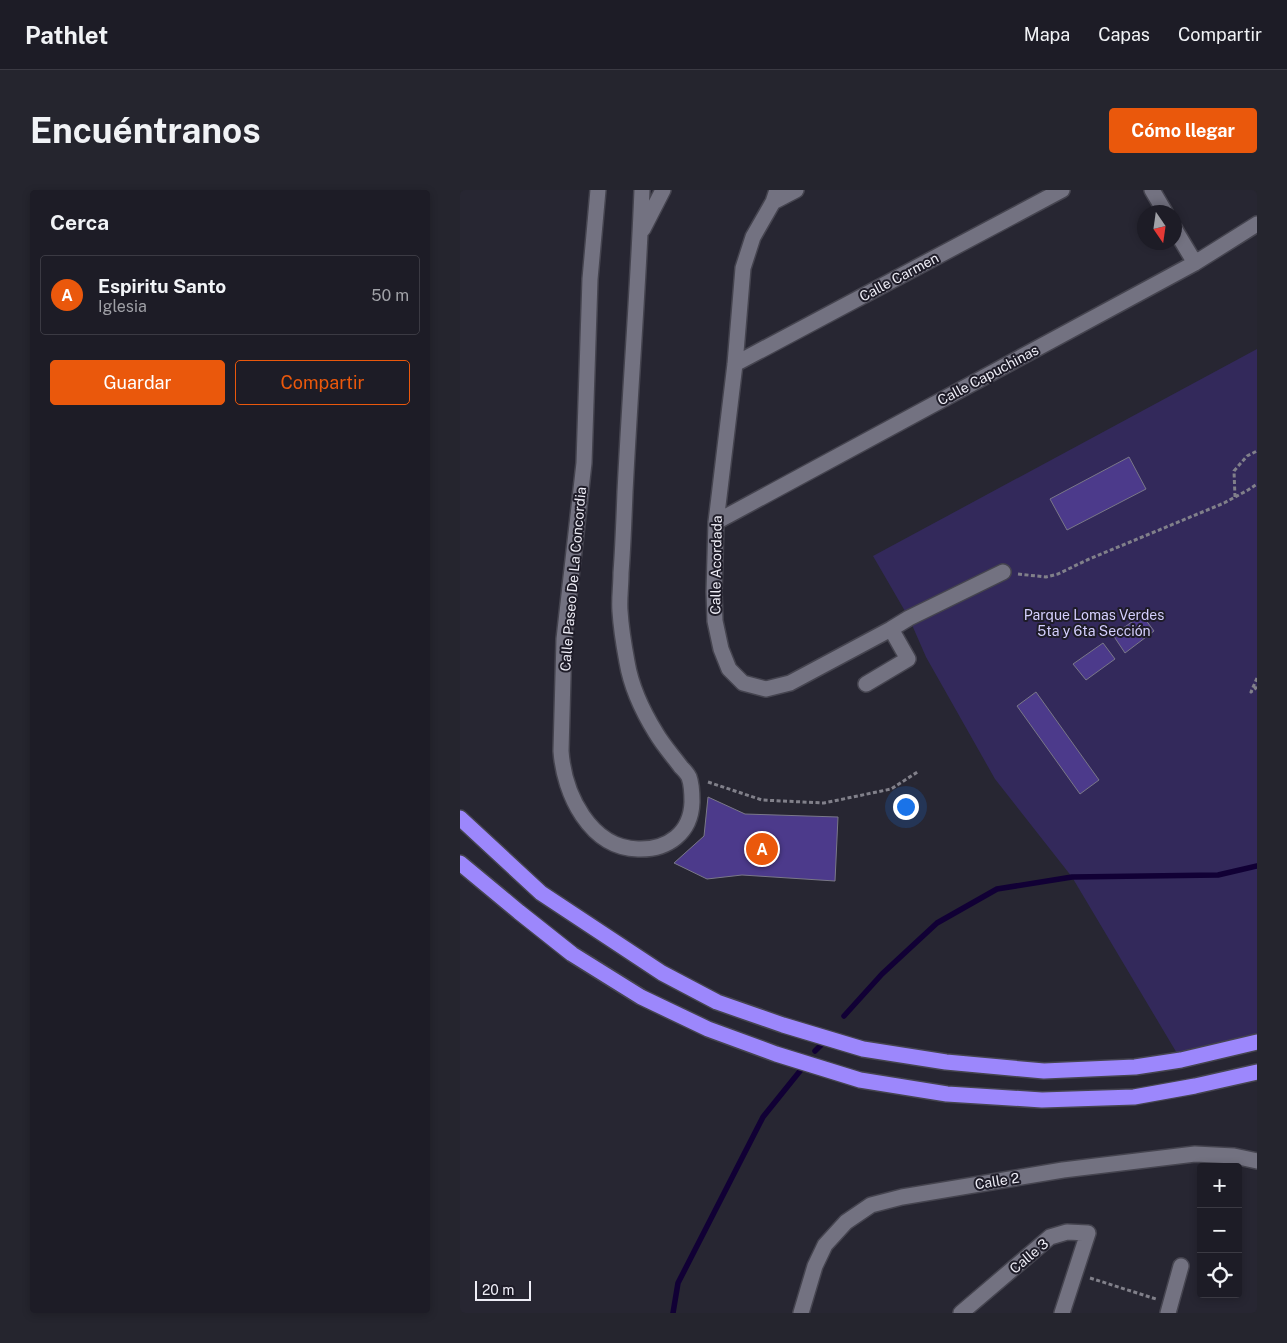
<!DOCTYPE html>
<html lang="es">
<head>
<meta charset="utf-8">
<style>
	:root { --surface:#1d1c26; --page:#25252e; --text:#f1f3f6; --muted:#a0a1a7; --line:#3b3a43; --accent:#ea580c }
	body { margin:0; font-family:"Public Sans",sans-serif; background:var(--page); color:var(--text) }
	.controls { position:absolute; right:15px; bottom:15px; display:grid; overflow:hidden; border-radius:5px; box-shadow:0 2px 8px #0003 }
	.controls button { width:45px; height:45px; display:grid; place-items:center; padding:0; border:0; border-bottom:1px solid var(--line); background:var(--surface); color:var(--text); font:25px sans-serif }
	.compass { position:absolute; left:677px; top:15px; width:45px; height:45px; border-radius:50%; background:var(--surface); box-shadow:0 2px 8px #0003; rotate:167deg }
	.scale { position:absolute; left:15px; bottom:12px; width:56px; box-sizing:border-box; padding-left:5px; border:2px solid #eeedf6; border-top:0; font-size:14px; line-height:18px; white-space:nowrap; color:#eeedf6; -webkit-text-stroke:4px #1e1c28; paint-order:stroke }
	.you { position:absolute; left:445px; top:616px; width:18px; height:18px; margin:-12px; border:4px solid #fff; border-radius:50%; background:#1a73e8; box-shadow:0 0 0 8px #1a73e833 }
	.badge { display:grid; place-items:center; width:32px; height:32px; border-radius:50%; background:var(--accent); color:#fff; font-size:16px; font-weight:700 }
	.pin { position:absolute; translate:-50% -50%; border:2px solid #fff; box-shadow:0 1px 5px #0006 }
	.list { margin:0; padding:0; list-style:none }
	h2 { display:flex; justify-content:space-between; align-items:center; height:65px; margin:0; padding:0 20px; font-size:21px }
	h2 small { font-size:16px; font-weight:400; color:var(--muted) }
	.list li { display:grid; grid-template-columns:32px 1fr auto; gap:15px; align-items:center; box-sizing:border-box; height:80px; margin:0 10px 10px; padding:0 10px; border:1px solid var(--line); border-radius:5px }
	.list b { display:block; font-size:19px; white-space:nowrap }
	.list p { margin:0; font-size:16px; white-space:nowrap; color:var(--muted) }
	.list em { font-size:16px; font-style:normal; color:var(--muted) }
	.actions { display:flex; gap:10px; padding:15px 20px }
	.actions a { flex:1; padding:11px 0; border:1px solid var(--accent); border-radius:5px; text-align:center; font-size:18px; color:var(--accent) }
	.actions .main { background:var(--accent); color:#fff }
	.icon { flex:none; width:28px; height:28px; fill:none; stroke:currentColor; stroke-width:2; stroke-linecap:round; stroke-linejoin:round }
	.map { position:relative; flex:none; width:797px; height:1123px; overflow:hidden; border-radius:5px }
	header { display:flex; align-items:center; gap:30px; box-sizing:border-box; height:70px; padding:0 25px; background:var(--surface); border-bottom:1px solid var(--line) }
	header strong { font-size:24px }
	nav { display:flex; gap:28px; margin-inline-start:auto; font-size:18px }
	.intro { display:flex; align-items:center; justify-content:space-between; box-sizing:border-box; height:120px; padding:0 30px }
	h1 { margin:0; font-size:35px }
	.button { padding:12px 22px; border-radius:5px; background:var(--accent); color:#fff; font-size:18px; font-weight:700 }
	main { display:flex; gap:30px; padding:0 30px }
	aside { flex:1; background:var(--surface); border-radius:5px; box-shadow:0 2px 8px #0003 }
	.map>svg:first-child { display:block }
	.green { fill:#33295b }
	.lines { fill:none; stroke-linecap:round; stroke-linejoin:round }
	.stream { stroke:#110035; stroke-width:5.5 }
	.building { fill:#4c3a8b; stroke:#7a7888 }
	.minor-casing { stroke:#45444f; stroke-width:18 }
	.highway-casing { stroke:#45444f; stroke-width:18 }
	.path { stroke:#81808a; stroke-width:3; stroke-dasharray:4 2.5; stroke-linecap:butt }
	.minor { stroke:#737281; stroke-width:15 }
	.highway { stroke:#9c87fc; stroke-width:15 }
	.labels { text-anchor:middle; stroke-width:4; stroke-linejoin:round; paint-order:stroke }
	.street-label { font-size:14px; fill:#eeedf6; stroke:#1e1c28 }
	.park-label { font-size:14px; fill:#d4cffd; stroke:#1e1c28 }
</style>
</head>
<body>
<header>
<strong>Pathlet</strong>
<nav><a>Mapa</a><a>Capas</a><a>Compartir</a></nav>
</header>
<div class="intro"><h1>Encuéntranos</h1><a class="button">Cómo llegar</a></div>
<main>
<aside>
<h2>Cerca<small></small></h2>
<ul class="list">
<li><span class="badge">A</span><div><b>Espiritu Santo</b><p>Iglesia</p></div><em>50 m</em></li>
</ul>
<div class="actions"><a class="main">Guardar</a><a>Compartir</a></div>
</aside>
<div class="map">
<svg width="797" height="1123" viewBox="0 0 797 1123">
	<rect width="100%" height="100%" fill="#272632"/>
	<path class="green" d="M797,159V852L721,870L612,687L535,589L466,467L449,428L413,366Z"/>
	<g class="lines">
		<path class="stream" d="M384,826L422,784L477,733L537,699L612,687L758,685L797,676
			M355,861L363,853
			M213,1123L218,1093L303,927L340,881"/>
	</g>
	<path class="building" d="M669,267L686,299L607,340L590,309Z
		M682,425L694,441L665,463L653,445Z
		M643,453L655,469L626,490L613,474Z
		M576,502L639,590L620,604L557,516Z
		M248,607L285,624L378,627L375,691L282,685L247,689L214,673L244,646Z"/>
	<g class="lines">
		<defs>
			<path id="minor" d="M138,0L130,89L124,273L104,449L101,561C104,604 130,658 178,659C208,660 231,643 232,612C232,604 232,595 229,587C227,583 224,580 221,577C213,566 203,555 196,543C183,522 171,496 167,472C164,456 161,438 160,421C159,409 161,396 161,383C163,356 164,329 165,302C170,201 178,101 182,0
				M317,0L313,12L293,47L283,78L275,174L256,332L254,402L255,431L261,459L269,479L283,493L306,499L330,493L431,439L449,428L543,382
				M692,0L705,22
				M313,12L336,0
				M714,38L735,73
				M183,39L203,0
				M275,174L602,0
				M256,332L735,73L797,34
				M406,494L448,469L431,439
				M341,1123L355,1076L365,1055L386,1032L411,1015L442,1007L603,980L735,964L774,966L797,971
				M501,1123L590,1047L607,1042L628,1043L602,1123
				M708,1123L721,1076"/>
			<path id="highway" d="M0,628L81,703L202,783L257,812L323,835L403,859L486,872L584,881L675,877L721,870L797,852
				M0,673L59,722L112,764L181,807L248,839L316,864L400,890L487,904L582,910L674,907L735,896L797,882"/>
		</defs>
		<use href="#minor" class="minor-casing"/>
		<use href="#highway" class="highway-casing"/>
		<path class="path" d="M775,307L774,281L787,266L797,261
			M558,384L586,387L598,384L627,370L764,313L788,300L797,294
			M797,488L791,502L797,497
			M248,592L302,610L364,613L431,599L459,581
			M630,1088L696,1109"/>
		<use href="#minor" class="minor"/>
		<use href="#highway" class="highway"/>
	</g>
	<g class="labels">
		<g class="street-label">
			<text transform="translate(439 87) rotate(-28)" y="5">Calle Carmen</text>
			<text transform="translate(528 185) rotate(-28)" y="5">Calle Capuchinas</text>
			<text transform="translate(256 375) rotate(-89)" y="5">Calle Acordada</text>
			<text transform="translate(113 389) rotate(-85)" y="5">Calle Paseo De La Concordia</text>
			<text transform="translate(537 991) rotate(-9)" y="5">Calle 2</text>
			<text transform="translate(569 1066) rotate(-40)" y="5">Calle 3</text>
		</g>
		<g class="park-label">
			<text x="634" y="430">Parque Lomas Verdes<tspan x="634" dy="16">5ta y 6ta Sección</tspan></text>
		</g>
	</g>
</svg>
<div class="controls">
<button>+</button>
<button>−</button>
<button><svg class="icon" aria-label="locate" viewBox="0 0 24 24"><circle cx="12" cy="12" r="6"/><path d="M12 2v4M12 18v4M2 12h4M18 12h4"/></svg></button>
</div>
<svg class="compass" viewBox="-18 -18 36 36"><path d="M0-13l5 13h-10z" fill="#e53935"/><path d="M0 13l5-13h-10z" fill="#a0a1a7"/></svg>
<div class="scale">20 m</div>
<div class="you"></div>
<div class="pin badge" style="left:302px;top:659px">A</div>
</div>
</main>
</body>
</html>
